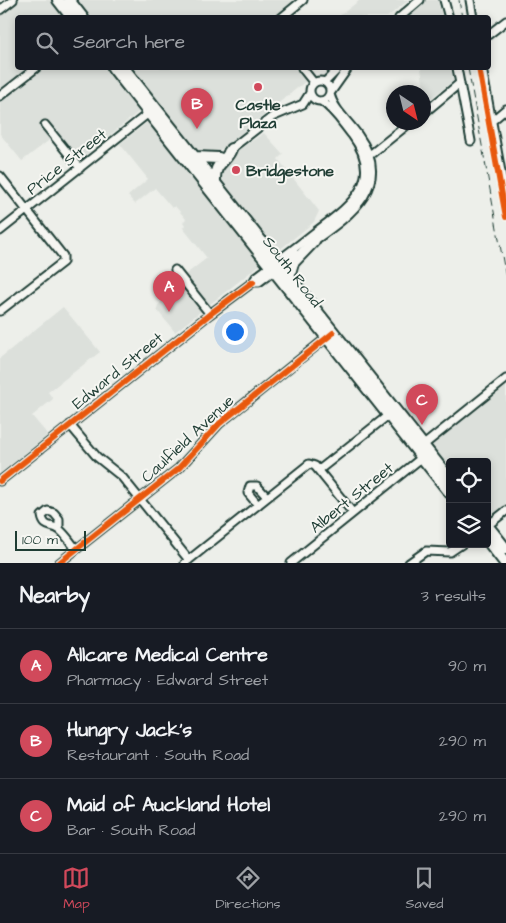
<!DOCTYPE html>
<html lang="en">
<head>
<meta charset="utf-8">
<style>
	:root { --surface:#171b24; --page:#20242c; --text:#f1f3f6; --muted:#9ea1a6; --line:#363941; --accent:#d1495b }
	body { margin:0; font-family:"Architects Daughter",sans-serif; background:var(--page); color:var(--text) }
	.controls { position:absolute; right:15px; bottom:15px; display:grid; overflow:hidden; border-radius:5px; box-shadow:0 2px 8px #0003 }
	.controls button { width:45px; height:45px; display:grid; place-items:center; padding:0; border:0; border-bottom:1px solid var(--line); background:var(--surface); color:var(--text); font:25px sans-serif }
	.compass { position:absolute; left:386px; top:85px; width:45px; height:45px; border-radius:50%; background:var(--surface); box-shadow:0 2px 8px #0003; rotate:145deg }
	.scale { position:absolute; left:15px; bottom:12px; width:71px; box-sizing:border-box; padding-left:5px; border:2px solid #1f3d34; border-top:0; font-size:14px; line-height:18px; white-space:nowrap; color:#1f3d34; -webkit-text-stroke:4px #f6f6f2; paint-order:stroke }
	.you { position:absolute; left:234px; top:331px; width:18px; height:18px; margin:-12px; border:4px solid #fff; border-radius:50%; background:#1a73e8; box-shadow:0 0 0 8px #1a73e833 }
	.badge { display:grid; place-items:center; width:32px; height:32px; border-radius:50%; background:var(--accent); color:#fff; font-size:16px; font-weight:700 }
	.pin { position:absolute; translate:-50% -41px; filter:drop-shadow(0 1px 2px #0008) }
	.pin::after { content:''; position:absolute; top:26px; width:18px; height:15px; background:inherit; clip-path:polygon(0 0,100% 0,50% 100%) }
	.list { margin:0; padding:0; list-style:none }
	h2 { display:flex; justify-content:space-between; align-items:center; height:65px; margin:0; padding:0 20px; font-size:21px }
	h2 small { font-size:16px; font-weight:400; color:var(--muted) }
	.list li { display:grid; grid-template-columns:32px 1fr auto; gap:15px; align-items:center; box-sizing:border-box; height:75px; padding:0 20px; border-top:1px solid var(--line) }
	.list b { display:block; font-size:19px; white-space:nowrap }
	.list p { margin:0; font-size:16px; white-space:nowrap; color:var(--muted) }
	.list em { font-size:16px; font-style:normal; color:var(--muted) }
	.icon { flex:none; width:28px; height:28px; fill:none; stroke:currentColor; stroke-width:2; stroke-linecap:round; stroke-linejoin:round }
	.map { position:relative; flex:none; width:506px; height:563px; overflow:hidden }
	.search { position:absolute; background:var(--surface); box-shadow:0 2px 8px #0003; left:15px; right:15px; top:15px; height:55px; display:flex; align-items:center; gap:12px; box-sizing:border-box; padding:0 18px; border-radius:5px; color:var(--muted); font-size:19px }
	.sheet { height:290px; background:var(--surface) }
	nav { display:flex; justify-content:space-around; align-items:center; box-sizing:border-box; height:70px; border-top:1px solid var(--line); background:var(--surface); font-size:14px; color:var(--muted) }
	nav a { display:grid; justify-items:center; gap:2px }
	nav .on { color:var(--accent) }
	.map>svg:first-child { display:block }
	.built { fill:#dce0db }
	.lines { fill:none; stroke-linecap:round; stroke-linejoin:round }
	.minor-casing { stroke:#1f3d34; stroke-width:11 }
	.highway-casing { stroke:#1f3d34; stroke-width:14 }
	.minor { stroke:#f6f6f2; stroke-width:7 }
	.highway { stroke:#f6f6f2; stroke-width:10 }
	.rail { stroke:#1f3d34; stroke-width:1; stroke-dasharray:8 4; stroke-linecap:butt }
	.cycleway-casing { stroke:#f6f6f2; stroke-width:9 }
	.cycleway { stroke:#e8590c; stroke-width:6 }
	.poi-dot { fill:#d1495b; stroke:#f6f6f2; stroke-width:2 }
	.labels { text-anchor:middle; stroke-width:4; stroke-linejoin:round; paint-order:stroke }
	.poi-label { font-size:16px; font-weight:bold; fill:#1f3d34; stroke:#f6f6f2 }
	.street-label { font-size:16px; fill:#1f3d34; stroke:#f6f6f2 }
</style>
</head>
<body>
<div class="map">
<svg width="506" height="563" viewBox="0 0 506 563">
	<rect width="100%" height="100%" fill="#edefea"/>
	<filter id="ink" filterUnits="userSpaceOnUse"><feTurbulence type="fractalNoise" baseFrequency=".02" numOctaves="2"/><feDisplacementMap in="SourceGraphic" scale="10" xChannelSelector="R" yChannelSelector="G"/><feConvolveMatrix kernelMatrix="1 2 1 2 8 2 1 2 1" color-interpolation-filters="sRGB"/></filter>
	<g filter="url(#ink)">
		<path class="built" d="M19,0H52L66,17L18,18V68H31L0,92V15Z
			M74,0H293L296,4L278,17L88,18Z
			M360,0H409L387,17H338Z
			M425,0H438L442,17L403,18Z
			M43,68H107L141,110L79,160L48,122L43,126L52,138L22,161L0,134V102Z
			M128,68H295L306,81L214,155L195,151Z
			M421,68H451L453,81L426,102Z
			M149,121L262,263L175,332L157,310L158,305L188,279L185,275L207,258L183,228L185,225L183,222L186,219L175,206L172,208L155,188L135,204L128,196L148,179L120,144Z
			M264,133L283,154L278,159L319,211L314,222L278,251L275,250L224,187L219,173L225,159Z
			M63,307L100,352L48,392L53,399L32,416L48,435L0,473V358Z
			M506,386V506L488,521L487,462H450V474L429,448Z"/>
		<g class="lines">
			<defs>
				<path id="minor" d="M444,0L449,18
					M470,0L473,18
					M0,10L13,0
					M281,18L303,0
					M399,18L420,0
					M488,35L506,21
					M302,68L314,83
					M457,68L471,141
					M482,68L506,199
					M310 91a10 10 0 1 1 20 0a10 10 0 1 1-20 0Z
					M325,82L339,68
					M331,92L348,68
					M0,96L36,68
					M424,113L460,83
					M493,120L506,109
					M45,125L80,168
					M228,151L272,117L303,104L310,93
					M366,158L411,122
					M0,176L63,256V262L0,311
					M0,231L150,112
					M311,243C349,216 395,186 358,135C349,122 334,110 330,94
					M175,270L210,314
					M253,282H259L296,254
					M70,425L97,457L122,477L189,560
					M420,448L506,379
					M319,470L391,413
					M0,481L210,314L253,282L256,277C275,263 295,248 314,233C348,207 387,182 352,135C343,124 334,109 321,101
					M258,505L248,493L250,486H257L267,497
					M487,526L506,511
					M59,529V519L54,513L48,511L42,516C44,529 52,524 60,530C66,535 71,543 76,549
					M59,563L179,468L219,424L330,335
					M185,563L309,464L315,466L353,513
					M291,563L425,455
					M409,563L426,551L450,552L462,544"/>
				<path id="highway" d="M58,0L72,18
					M69,0L83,18
					M113,68L450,493
					M124,68L450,479
					M196,157L219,158
					M215,181C214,162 226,163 231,149
					M289,277L293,263L314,241
					M487,525L506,549
					M487,540L505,563"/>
			</defs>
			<use href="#minor" class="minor-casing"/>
			<use href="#highway" class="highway-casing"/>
			<use href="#minor" class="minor"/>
			<use href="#highway" class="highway"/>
			<path class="rail" d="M459,0L462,18
				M468,68L506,278"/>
			<defs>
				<path id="cycleway" d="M479,68L506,217
					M0,481L210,314L253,282
					M59,563L179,468L219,424L333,333"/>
			</defs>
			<use href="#cycleway" class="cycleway-casing"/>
			<use href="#cycleway" class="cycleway"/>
		</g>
	</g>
	<g class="poi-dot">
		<circle cx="258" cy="87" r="5"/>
		<circle cx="236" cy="170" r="5"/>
	</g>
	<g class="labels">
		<g class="poi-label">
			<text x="258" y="110">Castle<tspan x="258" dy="18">Plaza</tspan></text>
			<text x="246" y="176" text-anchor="start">Bridgestone</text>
		</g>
		<g class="street-label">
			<text transform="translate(66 161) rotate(-38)" y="6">Price Street</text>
			<text transform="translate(293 271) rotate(52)" y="6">South Road</text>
			<text transform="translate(117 370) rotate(-39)" y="6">Edward Street</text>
			<text transform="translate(187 438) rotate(-43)" y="6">Caulfield Avenue</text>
			<text transform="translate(351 497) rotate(-39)" y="6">Albert Street</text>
		</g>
	</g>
</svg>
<div class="controls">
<button><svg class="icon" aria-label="locate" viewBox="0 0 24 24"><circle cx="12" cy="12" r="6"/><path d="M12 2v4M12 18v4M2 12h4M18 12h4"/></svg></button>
<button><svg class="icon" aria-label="layers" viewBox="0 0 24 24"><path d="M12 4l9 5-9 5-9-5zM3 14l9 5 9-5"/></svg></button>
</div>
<svg class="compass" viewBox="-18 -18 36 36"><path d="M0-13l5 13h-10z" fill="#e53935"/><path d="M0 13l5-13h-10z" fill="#9ea1a6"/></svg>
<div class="scale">100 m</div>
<div class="you"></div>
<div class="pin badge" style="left:169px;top:312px">A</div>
<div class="pin badge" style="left:197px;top:129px">B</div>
<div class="pin badge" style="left:422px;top:425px">C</div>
<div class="search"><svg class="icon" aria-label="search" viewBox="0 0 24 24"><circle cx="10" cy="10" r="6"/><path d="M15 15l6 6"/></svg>Search here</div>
</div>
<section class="sheet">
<h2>Nearby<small>3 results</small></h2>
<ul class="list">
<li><span class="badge">A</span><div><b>Allcare Medical Centre</b><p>Pharmacy · Edward Street</p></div><em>90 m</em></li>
<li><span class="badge">B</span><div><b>Hungry Jack's</b><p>Restaurant · South Road</p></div><em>290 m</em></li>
<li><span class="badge">C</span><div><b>Maid of Auckland Hotel</b><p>Bar · South Road</p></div><em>290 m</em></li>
</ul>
</section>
<nav>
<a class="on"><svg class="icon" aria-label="map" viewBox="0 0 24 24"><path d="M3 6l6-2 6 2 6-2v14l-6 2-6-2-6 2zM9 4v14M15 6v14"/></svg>Map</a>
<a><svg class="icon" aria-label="directions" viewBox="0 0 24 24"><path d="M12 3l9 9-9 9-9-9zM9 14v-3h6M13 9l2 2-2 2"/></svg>Directions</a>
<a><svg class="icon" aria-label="saved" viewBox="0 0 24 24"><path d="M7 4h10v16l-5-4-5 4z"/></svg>Saved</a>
</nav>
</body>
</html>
